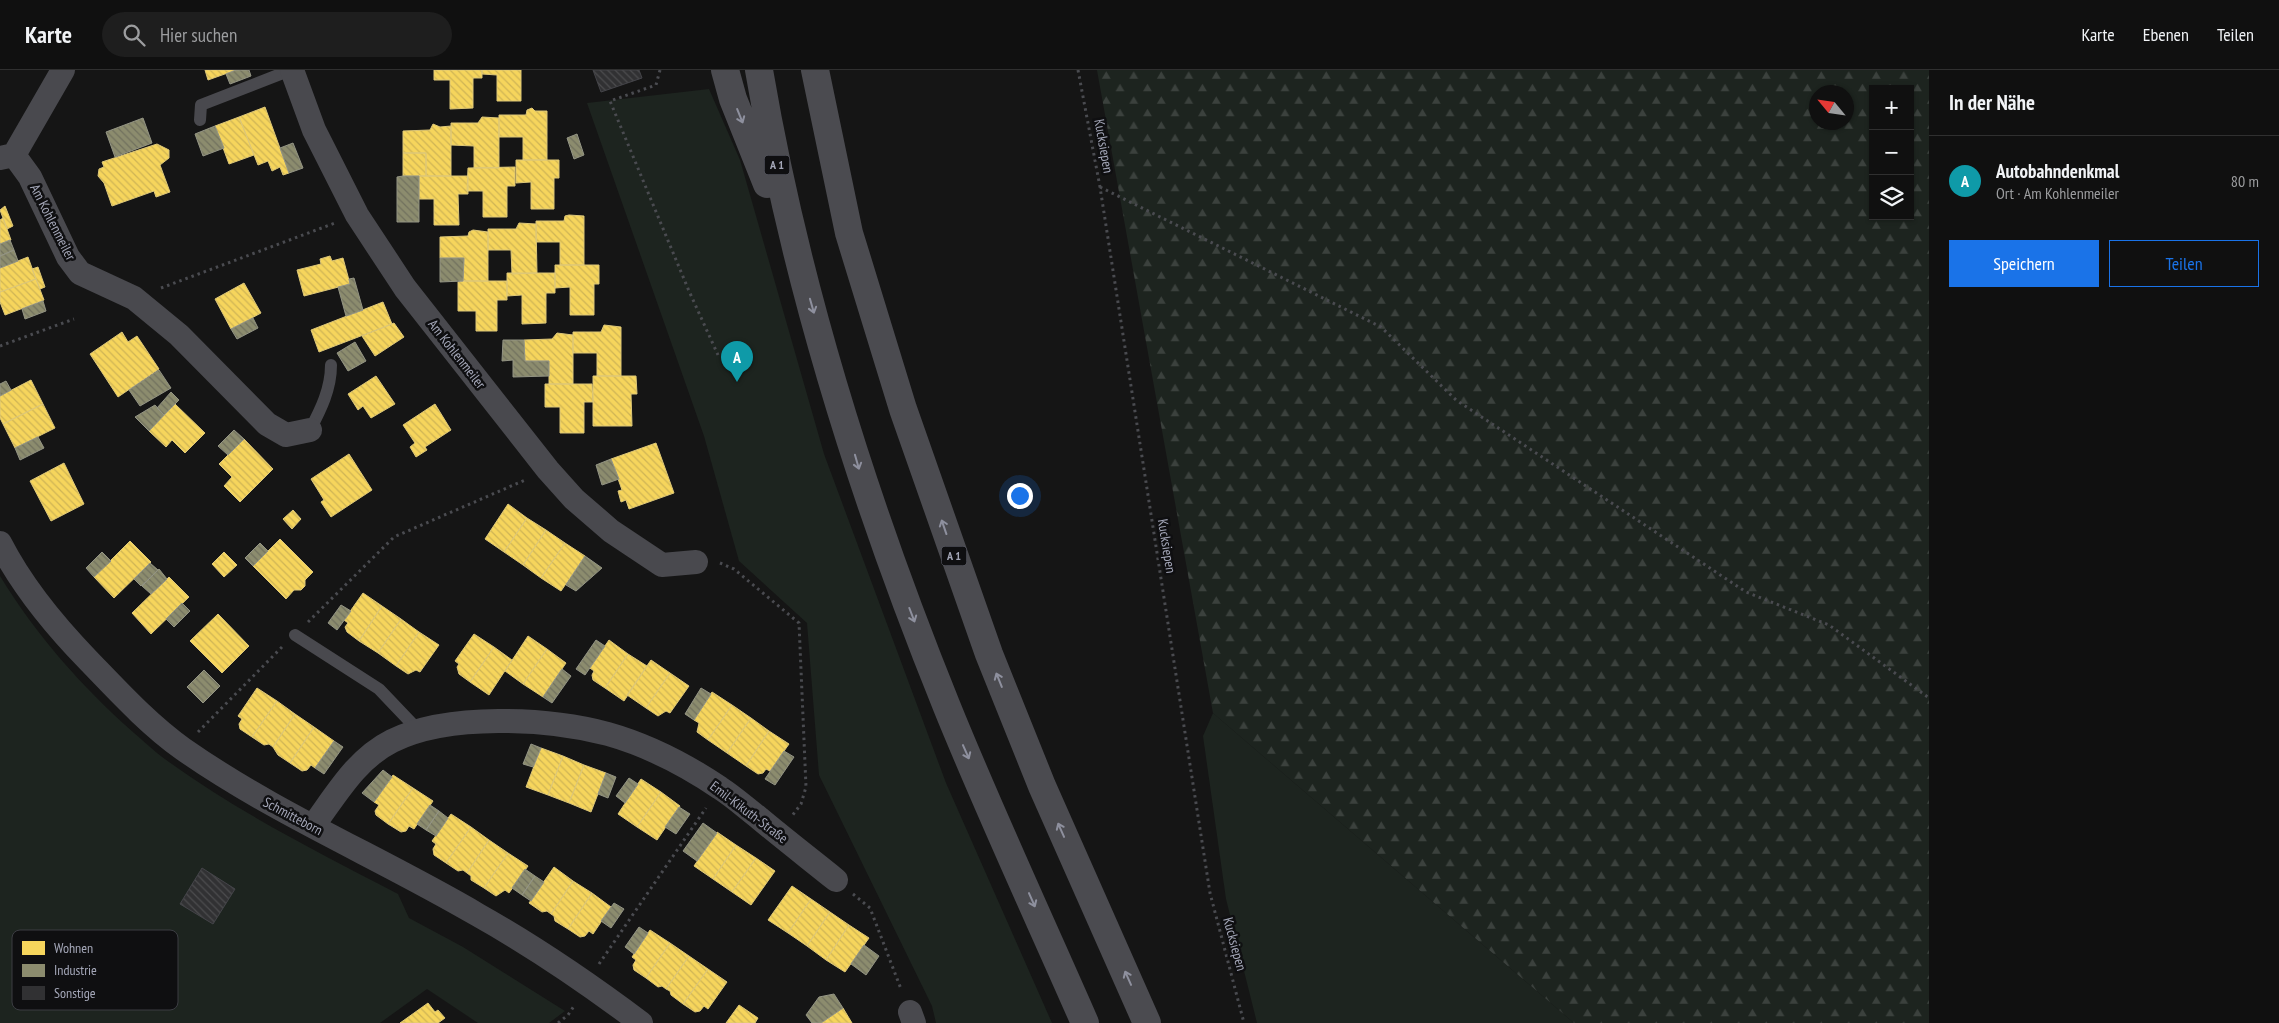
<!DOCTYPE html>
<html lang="de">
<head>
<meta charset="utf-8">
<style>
	:root { --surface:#101010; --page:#1e1e1e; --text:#f1f3f6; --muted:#9c9d9f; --line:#303030; --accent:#1a73e8 }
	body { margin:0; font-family:"PT Sans Narrow",sans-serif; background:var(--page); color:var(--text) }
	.controls { position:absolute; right:15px; top:15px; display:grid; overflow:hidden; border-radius:0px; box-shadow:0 1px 4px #0004 }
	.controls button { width:45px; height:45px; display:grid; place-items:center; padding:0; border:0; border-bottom:1px solid var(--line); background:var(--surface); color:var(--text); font:25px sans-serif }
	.compass { position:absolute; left:1809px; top:15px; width:45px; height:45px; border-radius:50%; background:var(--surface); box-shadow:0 1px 4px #0004; rotate:299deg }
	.you { position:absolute; left:1019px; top:425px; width:18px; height:18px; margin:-12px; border:4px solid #fff; border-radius:50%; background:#1a73e8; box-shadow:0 0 0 8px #1a73e833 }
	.badge { display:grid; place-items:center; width:32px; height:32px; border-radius:50%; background:var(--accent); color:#fff; font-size:16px; font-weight:700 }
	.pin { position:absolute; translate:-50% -41px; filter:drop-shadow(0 1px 2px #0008) }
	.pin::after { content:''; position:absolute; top:26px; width:18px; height:15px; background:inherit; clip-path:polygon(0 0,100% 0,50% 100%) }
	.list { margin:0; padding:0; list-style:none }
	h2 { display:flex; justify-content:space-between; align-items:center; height:65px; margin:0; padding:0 20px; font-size:21px }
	h2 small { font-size:16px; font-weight:400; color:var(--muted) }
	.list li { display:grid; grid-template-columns:32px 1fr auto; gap:15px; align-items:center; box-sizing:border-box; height:90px; padding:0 20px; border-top:1px solid var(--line) }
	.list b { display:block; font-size:19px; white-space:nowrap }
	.list p { margin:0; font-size:16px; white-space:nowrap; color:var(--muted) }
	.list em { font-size:16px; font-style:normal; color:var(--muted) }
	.actions { display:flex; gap:10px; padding:15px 20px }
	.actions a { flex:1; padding:11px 0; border:1px solid var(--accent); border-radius:0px; text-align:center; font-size:18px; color:var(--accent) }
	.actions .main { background:var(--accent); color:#fff }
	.icon { flex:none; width:28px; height:28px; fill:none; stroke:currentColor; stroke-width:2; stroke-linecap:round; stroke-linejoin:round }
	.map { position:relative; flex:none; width:1929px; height:953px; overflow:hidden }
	header { display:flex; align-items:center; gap:30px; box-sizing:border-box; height:70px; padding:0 25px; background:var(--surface); border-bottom:1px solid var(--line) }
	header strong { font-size:24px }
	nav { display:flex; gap:28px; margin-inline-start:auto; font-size:18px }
	.search { width:350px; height:45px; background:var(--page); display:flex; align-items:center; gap:12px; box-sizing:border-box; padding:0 18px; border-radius:28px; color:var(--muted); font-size:19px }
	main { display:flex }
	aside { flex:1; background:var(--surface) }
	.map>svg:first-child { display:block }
	.green { fill:#1d241f }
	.forest { fill:url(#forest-firs); fill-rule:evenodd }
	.homes { fill:url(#homes-back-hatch); stroke:#ddc778 }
	.industry { fill:url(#industry-back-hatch); stroke:#939484 }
	.building { fill:url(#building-back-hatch); stroke:#444449 }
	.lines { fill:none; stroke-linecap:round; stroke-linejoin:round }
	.path { stroke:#4a4b50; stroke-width:3; stroke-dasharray:2.5 4; stroke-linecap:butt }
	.service { stroke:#49494e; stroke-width:12 }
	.minor { stroke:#49494e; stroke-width:24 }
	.motorway { stroke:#4b4b50; stroke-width:28 }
	.oneway { stroke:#8e909e }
	.labels { text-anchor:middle; stroke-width:5; stroke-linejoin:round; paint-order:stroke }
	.shield { fill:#0f0f11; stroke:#777986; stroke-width:1 }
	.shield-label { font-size:12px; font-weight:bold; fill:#a4a7b8 }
	.street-label { font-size:14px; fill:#a4a7b8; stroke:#0f0f11 }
	.key { fill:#0f0f11; stroke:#3c3d43; stroke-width:1 }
	.key-label { font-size:14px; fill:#a4a7b8 }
</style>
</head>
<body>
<header>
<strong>Karte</strong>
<div class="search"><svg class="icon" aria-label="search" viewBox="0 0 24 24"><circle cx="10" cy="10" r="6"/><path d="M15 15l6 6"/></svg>Hier suchen</div>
<nav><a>Karte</a><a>Ebenen</a><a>Teilen</a></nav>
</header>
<main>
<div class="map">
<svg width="1929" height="953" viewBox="0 0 1929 953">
	<defs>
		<pattern id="forest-firs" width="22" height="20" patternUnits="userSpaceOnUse" patternTransform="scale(1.25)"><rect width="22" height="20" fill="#1d241f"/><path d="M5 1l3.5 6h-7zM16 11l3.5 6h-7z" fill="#3b413d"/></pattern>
		<pattern id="homes-back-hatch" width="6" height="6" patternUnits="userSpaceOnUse" patternTransform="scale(1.25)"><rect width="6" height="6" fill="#f6d55c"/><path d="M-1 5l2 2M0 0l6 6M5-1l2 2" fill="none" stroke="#cfb455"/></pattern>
		<pattern id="industry-back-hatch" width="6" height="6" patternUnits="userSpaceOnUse" patternTransform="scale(1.25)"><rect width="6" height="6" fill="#8c8c6e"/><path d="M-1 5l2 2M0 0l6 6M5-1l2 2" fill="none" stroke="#71715e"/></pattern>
		<pattern id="building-back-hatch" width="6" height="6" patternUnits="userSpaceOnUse" patternTransform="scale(1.25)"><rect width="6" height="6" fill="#313133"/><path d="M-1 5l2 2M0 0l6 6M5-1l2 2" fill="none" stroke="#4c4c4e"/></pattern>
	</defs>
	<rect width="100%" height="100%" fill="#151515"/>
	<path class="green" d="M709,19L740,90L824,384L946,713L1052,953H936L932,936L819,705L807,553L739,491L704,366L587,33Z
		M0,506C36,565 82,617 134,663C146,673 157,684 169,692C241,744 320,783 398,824L409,848L463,877L565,941L549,953H478L427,919L380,953H0Z
		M1213,643L1574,953H1257L1226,829L1203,666Z"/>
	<path class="forest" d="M1097,0H1929V953H1574L1213,643ZM1873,19H1910V146H1873ZM1816,22H1846V52H1816Z"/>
	<path class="homes" d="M205,0H236L208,10Z
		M434,0H482V8H473V38L450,39V10H434Z
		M482,0H521V31H497V5L482,4Z
		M265,37L289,103L283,105L280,97L272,101L268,91L258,95L239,47Z
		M532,38L535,41H547V90H523V67H499V45H526L527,40Z
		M239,47L254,85L229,94L215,56Z
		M482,47L499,48V98H474V76L451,75V53H478Z
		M433,54L440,57L451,56V106H426V83H403V61L430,60Z
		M157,74L169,80V88L160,95L170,122L156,127L154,121L112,136L104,113L98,106L99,99L104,97L102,92Z
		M403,83H426V106H403Z
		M516,90H559V108H554V139H531V112L516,113Z
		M515,97V116H507V147H483V121H467L468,98Z
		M419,106H468V124H458L459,155H434V129H419Z
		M5,136L13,156L7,159L0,140Z
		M569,145L584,146V195H560V172H536V151H564L565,146Z
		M3,148L11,170L0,174V150Z
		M519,153L536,154L537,203L512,204L511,180H488V159H516Z
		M473,160L488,162V211H463L464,188H440V167L468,166L469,162Z
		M330,186L332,191L343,188L350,214L304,226L297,200L321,194L320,189Z
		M28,187L36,209L0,222V198Z
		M555,195H599V214H594V245H570V217L555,218Z
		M38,197L45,217L40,219L32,199Z
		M507,203H555V223H546V253L522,254V225L507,226Z
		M36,209L44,230L5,245L0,232V222Z
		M463,211H507V230H497V261H476V241H458V212Z
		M244,213L261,243L231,259L215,229Z
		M383,232L392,254L319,282L311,260Z
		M394,253L404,267L375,286L362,266Z
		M604,255L621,257V306H597V283H573V262H601Z
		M122,262L128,272L137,266L159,299L118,327L90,284Z
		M557,263L573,265V314H549V291H525L524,270L552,269Z
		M376,306L395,334L371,348L363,336L358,340L348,324Z
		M593,306H636L637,324H631L632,356H593Z
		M31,310L43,334L3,354L0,348V326Z
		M545,314H592L593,332H584V363H560V337H545Z
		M43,334L55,358L15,378L3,354Z
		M175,334L205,363L185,383L172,370L166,377L149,361Z
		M435,334L451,360L425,377L427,380L416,387L410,377L415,373L403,355Z
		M244,369L273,399L240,432L224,416L232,407L219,394Z
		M656,373L674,423L629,439L626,430L621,432L618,421L622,420L611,389Z
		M349,384L372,420L331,447L321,432L324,430L311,409Z
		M64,393L84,434L51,451L30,411Z
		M508,434L527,448L504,482L485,469Z
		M293,440L301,449L292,459L283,449Z
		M527,448L546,460L523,495L504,482Z
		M546,460L565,473L541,508L523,495Z
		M280,469L313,502L305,510V516L301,520H294L286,529L253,496Z
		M130,471L151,492L114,528L94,507Z
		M565,473L585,486L561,521L541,508Z
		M224,482L237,495L224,507L212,494Z
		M169,507L189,527L151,564L132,543Z
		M363,523L382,536L359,571L347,562L345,557L348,553L344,550Z
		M382,536L401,549L378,583L359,571Z
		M218,544L249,576L222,603L190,571Z
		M401,549L419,562L396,596L378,583Z
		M419,562L439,575L420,602L416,600L408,604L396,596Z
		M474,564L494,577L470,612L459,604L457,597L459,594L455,591Z
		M528,566L547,579L523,614L505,601Z
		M609,570L628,584L605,618L593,610L592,605L594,601L590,598Z
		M494,577L512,590L489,625L470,612Z
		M547,579L566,593L543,627L523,614Z
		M628,584L647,596L624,631L605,618Z
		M651,590L670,603L646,638L627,625Z
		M670,603L689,616L670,643L666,641L658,646L646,638Z
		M257,618L277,631L252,667L240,659L239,654L242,649L238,646Z
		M712,622L732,635L708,670L697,662L699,653L694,650Z
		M277,631L295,644L273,677L269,674L264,675L252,667Z
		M732,635L751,648L727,683L708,670Z
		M295,644L314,657L290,693L278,685L273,677Z
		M751,648L769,661L746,696L727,683Z
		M314,657L334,671L315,698L311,695L307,700L302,701L290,693Z
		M769,661L789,674L770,701L766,699L763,703L758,704L746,696Z
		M541,678L563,686L548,725L526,717Z
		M563,686L584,695L569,733L548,725Z
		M584,695L606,703L591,742L569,733Z
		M393,705L413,718L388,754L376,745L375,741L379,735L374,732Z
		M641,709L661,722L637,757L618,744Z
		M413,718L433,731L414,759L409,756L406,761L401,762L388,754Z
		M661,722L680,736L657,770L637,757Z
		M451,744L471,757L446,793L434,785L433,779L436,774L432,771Z
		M471,757L489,770L467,803L463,800L458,801L446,793Z
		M717,762L736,775L713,809L694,796Z
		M489,770L508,783L484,818L471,810V806L467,803Z
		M736,775L756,788L732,822L713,809Z
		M508,783L528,796L509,823L505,820L496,826L484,818Z
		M756,788L775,801L751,835L732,822Z
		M554,797L573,811L551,844L547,841L542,842L529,833Z
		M573,811L592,823L568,859L555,851L554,846L551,844Z
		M792,816L811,829L788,863L768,850Z
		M592,823L611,837L593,864L589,861L585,866L580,867L568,859Z
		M811,829L830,842L807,876L788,863Z
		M830,842L849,855L826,890L807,876Z
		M849,855L869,868L845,902L826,890Z
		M650,860L670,873L646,908L634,900L633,895L636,890L632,887Z
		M670,873L689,886L666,919L662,916L658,917L646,908Z
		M689,886L708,899L683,934L671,925L670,921L666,919Z
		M708,899L727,912L708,939L704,936L700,941L695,942L683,934Z
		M428,933L435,942L438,940L445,948L438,953H400Z
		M739,935L758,948L755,953H726Z
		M843,938L852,953H821Z"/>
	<path class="industry" d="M236,0H249L251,6L230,14L226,4Z
		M143,48L152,73L115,87L106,62Z
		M215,56L224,78L203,86L195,64Z
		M577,64L584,85L574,89L567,68Z
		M293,73L303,98L289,103L280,78Z
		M403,106H419V152H397V107Z
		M10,170L14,180L0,186V174Z
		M14,180L18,191L0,198V186Z
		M440,188H464L463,211L440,212Z
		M354,208L363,240L346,246L338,217L350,214L349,209Z
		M43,231L46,241L25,249L22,239Z
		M253,248L258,258L237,269L231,259Z
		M503,270H524L525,291H549V306L513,307V290L502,291Z
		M355,272L366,291L348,301L337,283Z
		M159,300L171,318L140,336L129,320Z
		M6,311L11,320L0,326V314Z
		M171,322L179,330L164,345L157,338Z
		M155,335L164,345L149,361L135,347Z
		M234,360L244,369L228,385L218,376Z
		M38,367L44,378L20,390L15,378Z
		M611,389L619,409L602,415L596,395Z
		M260,473L268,481L253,496L245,488Z
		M102,482L111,491L94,507L86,498Z
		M585,486L602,498L576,521L566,515Z
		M150,493L158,500L141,516L134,509Z
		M159,499L167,509L151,524L142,516Z
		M182,533L190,541L174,557L166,549Z
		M341,535L351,541L337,560L328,553Z
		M596,570L605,576L585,605L576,599Z
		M562,599L571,606L552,633L543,627Z
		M204,600L220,616L203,633L187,617Z
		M701,618L711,624L694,650L685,644Z
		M334,671L343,677L324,704L315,698Z
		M531,674L541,678L533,697L523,694Z
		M784,681L794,687L775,715L765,709Z
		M383,700L392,707L374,732L362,723Z
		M606,703L616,707L608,728L598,724Z
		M629,708L638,714L625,733L616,726Z
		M430,735L439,741L426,760L417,754Z
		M679,737L690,744L676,764L665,757Z
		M439,741L448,748L436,766L426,760Z
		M703,753L717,763L697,791L683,781Z
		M525,799L535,806L522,825L512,818Z
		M535,806L544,812L531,831L522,825Z
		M614,833L624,839L611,858L601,851Z
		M639,857L648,863L634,884L625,877Z
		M864,875L879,886L866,905L851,894Z
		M834,924L843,938L821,953H812L806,945L819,927Z"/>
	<path class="building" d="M593,0H639L642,8L601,22Z
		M202,798L235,819L213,854L180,834Z"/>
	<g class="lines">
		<path class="path" d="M660,0L656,15L610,31L689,221L718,285
			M1078,0L1100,117L1210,823L1244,953
			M1100,117L1381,257L1456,330L1746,522L1829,555L1929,628
			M161,218L335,153
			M0,276L74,249
			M720,493L734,499L799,553L806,717L801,734L792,746
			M308,552L394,467L525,410
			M198,662L282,577
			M853,824L870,838L901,919
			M599,894L706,738
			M558,953L568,945L574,936"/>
		<path class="service" d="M200,50L201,35L291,0
			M310,360C321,339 331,319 331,295
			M295,565L379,619L419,661"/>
		<path class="minor" d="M292,0L314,60L357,145L405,218L548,400L574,429L611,461L662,495L696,492
			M14,85L63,0
			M0,88L14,85L30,107L68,187L80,203L134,228L179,265L267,354L286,365L310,360
			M0,473C22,516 54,555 88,590C118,621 148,654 183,679C276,744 381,788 478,845C535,877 589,914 641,953
			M313,756C336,725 356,689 392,671C448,643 548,648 608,664C647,675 686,695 720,718C734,727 746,738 759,748C784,769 810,789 836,810
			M910,942L914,953"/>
		<path class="motorway" d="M725,0L733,29L767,114
			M759,0C796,218 864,432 947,637C990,743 1039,848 1085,953
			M815,0L849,163L903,339L989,584L1042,716L1147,953"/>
	</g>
	<defs><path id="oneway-shaft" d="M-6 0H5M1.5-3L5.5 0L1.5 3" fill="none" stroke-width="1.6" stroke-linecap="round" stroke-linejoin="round" transform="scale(1.25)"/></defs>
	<g class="oneway">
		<use href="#oneway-shaft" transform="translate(740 46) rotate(68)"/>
		<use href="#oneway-shaft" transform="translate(812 236) rotate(74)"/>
		<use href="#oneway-shaft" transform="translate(857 392) rotate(74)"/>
		<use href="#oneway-shaft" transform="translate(944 457) rotate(-109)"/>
		<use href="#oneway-shaft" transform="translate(912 545) rotate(69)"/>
		<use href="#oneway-shaft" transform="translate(999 610) rotate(-112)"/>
		<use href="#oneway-shaft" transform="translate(966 682) rotate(66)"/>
		<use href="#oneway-shaft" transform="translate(1061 760) rotate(-114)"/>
		<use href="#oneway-shaft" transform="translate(1032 830) rotate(66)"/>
		<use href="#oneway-shaft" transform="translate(1128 908) rotate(-114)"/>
	</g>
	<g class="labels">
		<g class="shield">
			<rect x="764.5" y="85.5" width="25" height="19" rx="4"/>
			<rect x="941.5" y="476.5" width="25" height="19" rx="4"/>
		</g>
		<g class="shield-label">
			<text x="777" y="99">A 1</text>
			<text x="954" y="490">A 1</text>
		</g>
		<g class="street-label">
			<text transform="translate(1104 76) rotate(80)" y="5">Kucksiepen</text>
			<text transform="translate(53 152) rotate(63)" y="5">Am Kohlenmeiler</text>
			<text transform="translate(457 284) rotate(52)" y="5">Am Kohlenmeiler</text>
			<text transform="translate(1167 476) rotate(81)" y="5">Kucksiepen</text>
			<text transform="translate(749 742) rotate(37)" y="5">Emil-Kikuth-Straße</text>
			<text transform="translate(293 746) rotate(28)" y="5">Schmitteborn</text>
			<text transform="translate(1235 874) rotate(75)" y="5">Kucksiepen</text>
		</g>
	</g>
	<rect x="12" y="860" width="166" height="80" rx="8" class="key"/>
	<rect x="22" y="871" width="23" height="14" fill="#f6d55c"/>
	<rect x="22" y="894" width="23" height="13" fill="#8c8c6e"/>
	<rect x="22" y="916" width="23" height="14" fill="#313133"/>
	<g class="key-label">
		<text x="54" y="883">Wohnen</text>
		<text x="54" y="905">Industrie</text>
		<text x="54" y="928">Sonstige</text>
	</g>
</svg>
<div class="controls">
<button>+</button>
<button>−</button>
<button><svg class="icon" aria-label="layers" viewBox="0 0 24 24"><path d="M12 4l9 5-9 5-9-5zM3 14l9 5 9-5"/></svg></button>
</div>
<svg class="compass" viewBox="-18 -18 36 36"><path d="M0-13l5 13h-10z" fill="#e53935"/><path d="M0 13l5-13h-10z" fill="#9c9d9f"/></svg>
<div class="you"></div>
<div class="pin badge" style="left:737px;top:312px;background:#0f9aa8">A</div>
</div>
<aside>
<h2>In der Nähe<small></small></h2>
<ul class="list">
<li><span class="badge" style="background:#0f9aa8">A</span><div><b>Autobahndenkmal</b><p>Ort · Am Kohlenmeiler</p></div><em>80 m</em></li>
</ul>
<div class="actions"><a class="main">Speichern</a><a>Teilen</a></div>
</aside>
</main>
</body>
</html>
